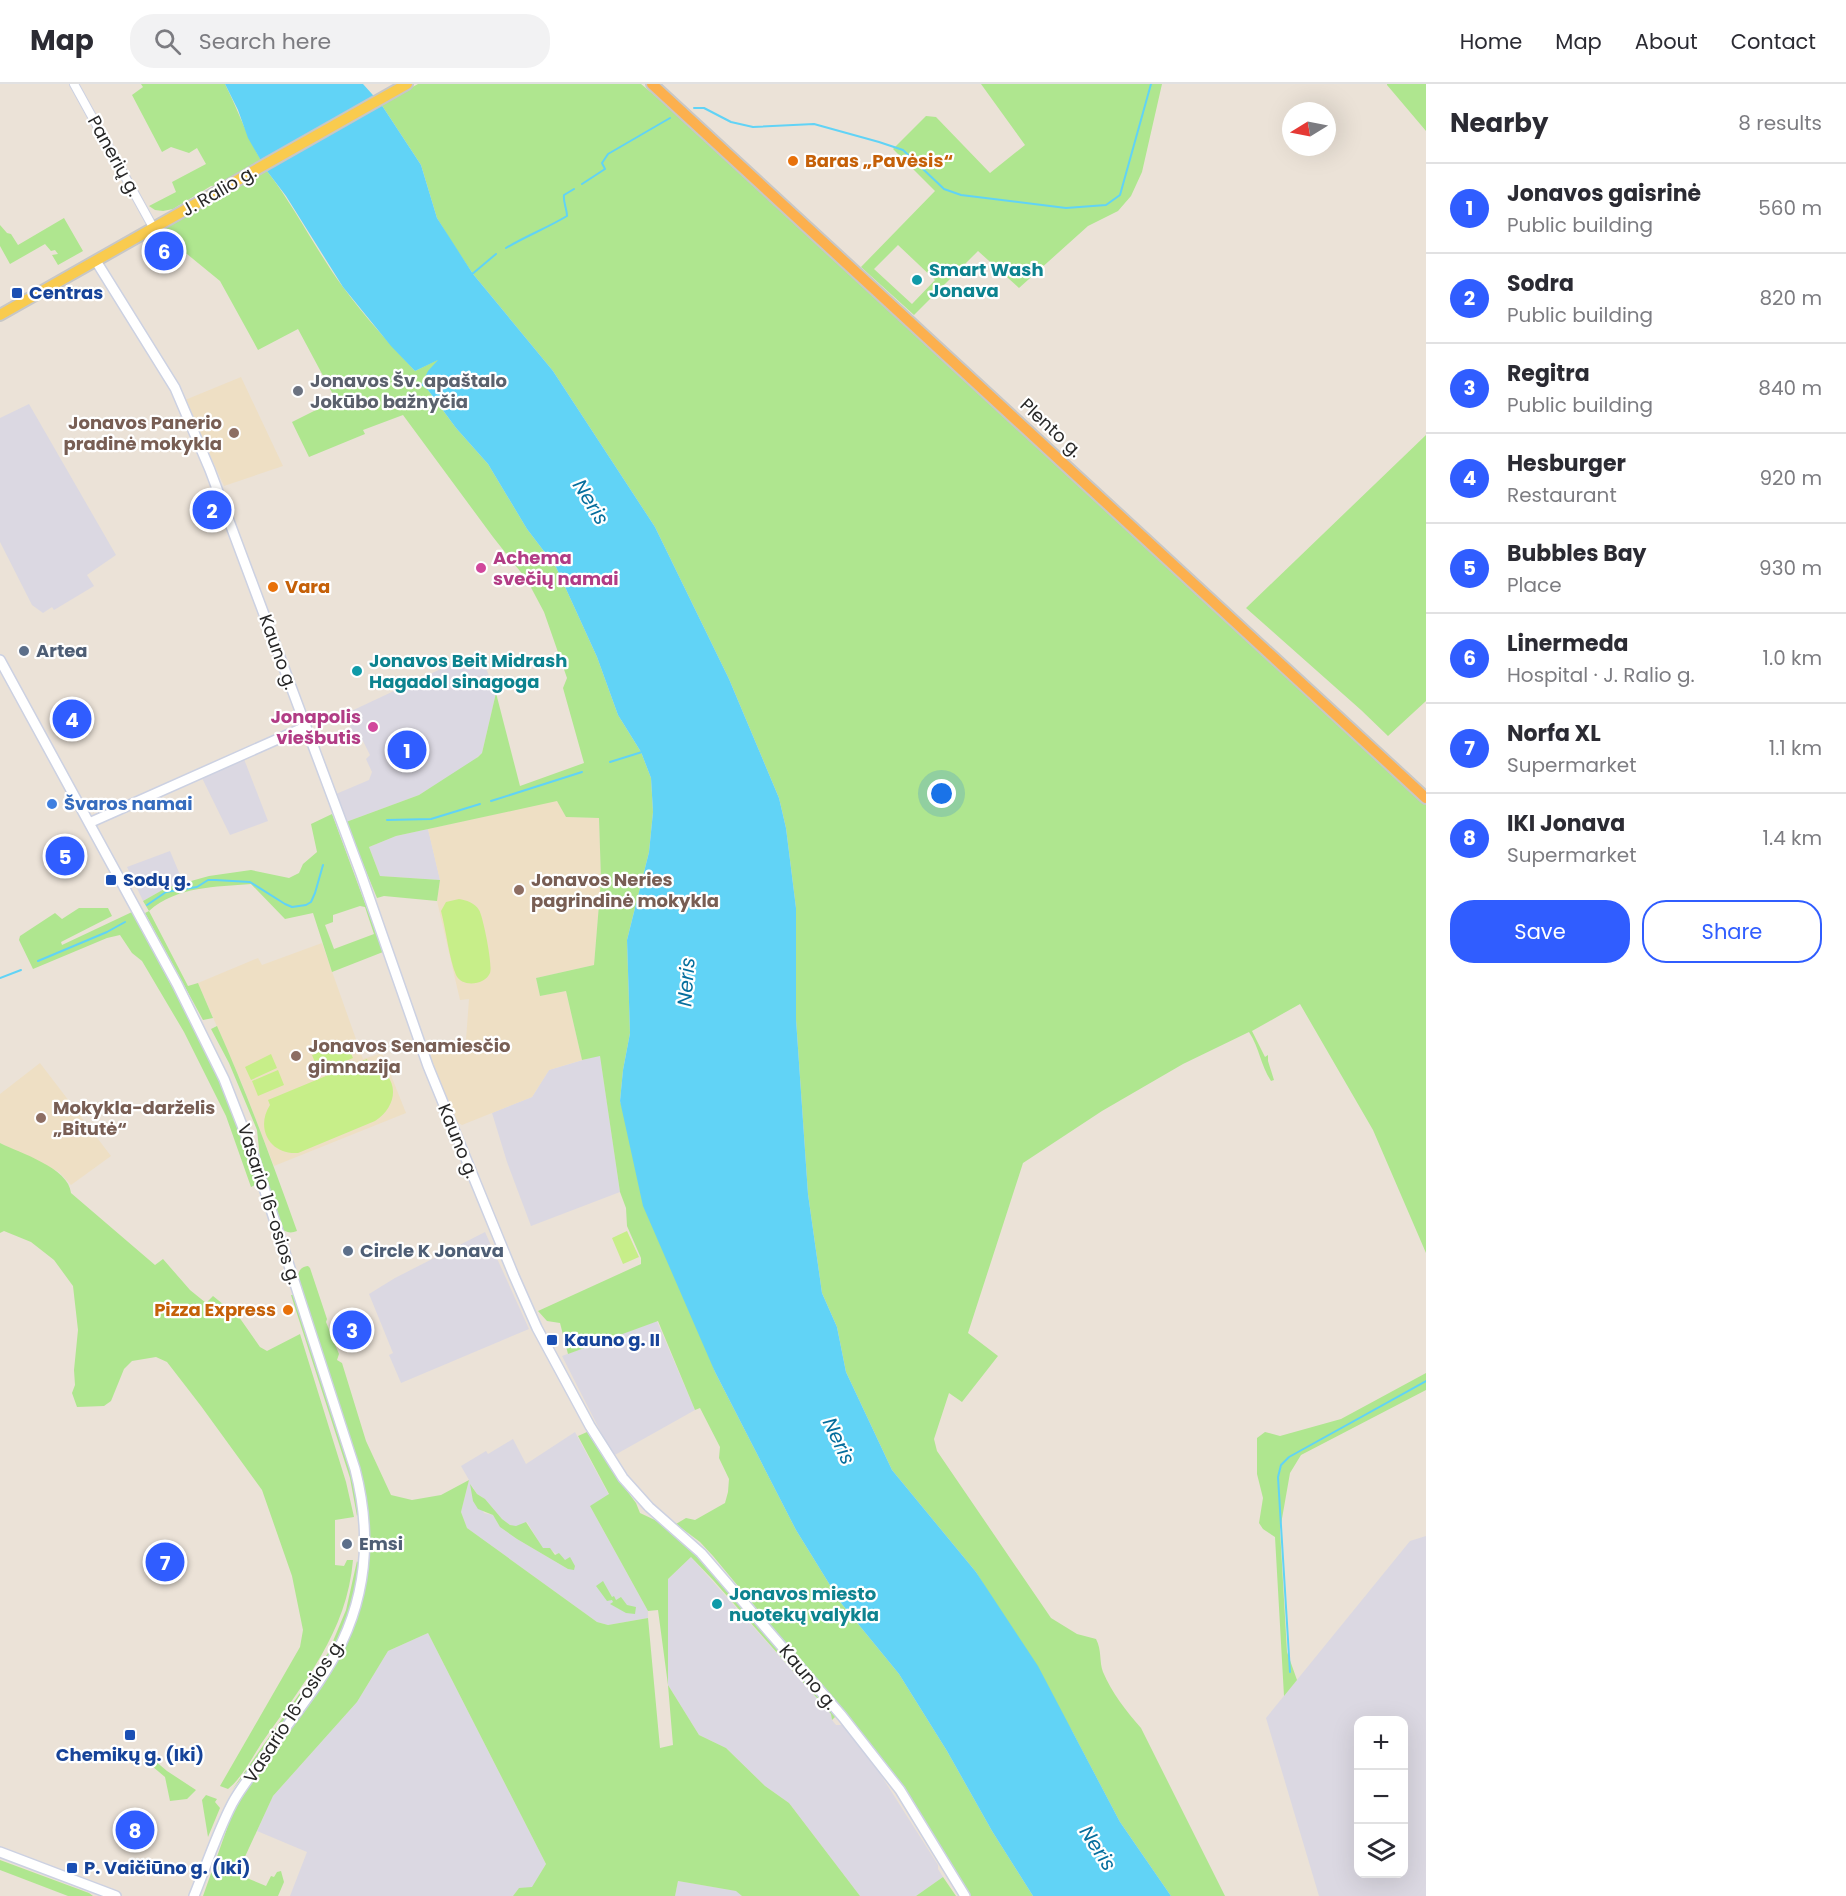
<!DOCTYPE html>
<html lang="en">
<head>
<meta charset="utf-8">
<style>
	:root { --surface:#fff; --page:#f2f2f3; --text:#2b2b33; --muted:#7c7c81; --line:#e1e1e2; --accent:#305dff }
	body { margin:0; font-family:Poppins,sans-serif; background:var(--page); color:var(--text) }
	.controls { position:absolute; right:18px; bottom:18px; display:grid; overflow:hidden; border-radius:12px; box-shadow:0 6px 24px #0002 }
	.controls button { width:54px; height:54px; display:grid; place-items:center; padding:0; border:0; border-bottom:2px solid var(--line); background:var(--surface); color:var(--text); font:30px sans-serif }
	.compass { position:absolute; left:1282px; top:18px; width:54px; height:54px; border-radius:50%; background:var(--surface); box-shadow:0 6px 24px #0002; rotate:260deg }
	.you { position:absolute; left:942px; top:710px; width:21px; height:21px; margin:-15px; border:4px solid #fff; border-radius:50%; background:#1a73e8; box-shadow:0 0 0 9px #1a73e833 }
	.badge { display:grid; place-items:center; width:39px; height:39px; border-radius:50%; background:var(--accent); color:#fff; font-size:20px; font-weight:700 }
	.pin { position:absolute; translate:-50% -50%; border:3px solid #fff; box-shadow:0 2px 6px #0006 }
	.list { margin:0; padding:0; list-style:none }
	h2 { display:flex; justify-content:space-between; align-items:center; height:78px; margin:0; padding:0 24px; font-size:26px }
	h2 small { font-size:20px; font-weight:400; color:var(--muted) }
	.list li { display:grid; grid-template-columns:39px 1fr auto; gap:18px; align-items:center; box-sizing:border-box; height:90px; padding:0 24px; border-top:2px solid var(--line) }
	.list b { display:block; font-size:22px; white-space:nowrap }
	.list p { margin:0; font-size:20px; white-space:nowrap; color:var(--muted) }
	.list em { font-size:20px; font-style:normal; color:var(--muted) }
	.actions { display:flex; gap:12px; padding:18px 24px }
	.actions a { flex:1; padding:14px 0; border:2px solid var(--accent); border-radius:24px; text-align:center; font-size:21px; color:var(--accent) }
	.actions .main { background:var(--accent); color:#fff }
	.icon { flex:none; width:33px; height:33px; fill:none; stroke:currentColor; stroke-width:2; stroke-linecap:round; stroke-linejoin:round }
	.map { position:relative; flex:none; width:1426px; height:1812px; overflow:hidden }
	header { display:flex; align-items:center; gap:36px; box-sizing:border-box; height:84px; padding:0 30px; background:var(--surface); border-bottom:2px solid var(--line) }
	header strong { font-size:28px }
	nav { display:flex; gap:33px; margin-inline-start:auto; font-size:21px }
	.search { width:420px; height:54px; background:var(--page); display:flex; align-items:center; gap:15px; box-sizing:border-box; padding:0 21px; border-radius:24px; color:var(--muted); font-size:22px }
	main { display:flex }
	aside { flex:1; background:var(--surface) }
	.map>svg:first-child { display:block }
	.industrial { fill:#dbd8e2; fill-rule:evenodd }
	.education { fill:#eedfc4 }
	.green { fill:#afe68f; fill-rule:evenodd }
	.pitch { fill:#c7ee89 }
	.water { fill:#61d3f6 }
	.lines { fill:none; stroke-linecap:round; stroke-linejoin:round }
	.stream { stroke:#61d3f6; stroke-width:2 }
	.tertiary-casing { stroke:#ccd1e2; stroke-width:10 }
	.secondary-casing { stroke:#ccd1e2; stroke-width:12 }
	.primary-casing { stroke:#c7c7c7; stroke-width:14 }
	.trunk-casing { stroke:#c7c7c7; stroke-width:14 }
	.tertiary { stroke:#fff; stroke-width:8 }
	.secondary { stroke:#fff; stroke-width:9 }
	.primary { stroke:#f9cb4e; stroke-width:10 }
	.trunk { stroke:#fcb04e; stroke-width:10 }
	.food-dot { fill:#e8710a; stroke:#fff; stroke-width:2 }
	.culture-dot { fill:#0f9aa8; stroke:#fff; stroke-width:2 }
	.transit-dot { fill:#1a4fb4; stroke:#fff; stroke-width:2 }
	.worship-dot { fill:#6b7280; stroke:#fff; stroke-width:2 }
	.education-dot { fill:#8d6e63; stroke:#fff; stroke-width:2 }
	.hotel-dot { fill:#d1479c; stroke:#fff; stroke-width:2 }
	.service-dot { fill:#5c6f8a; stroke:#fff; stroke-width:2 }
	.shop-dot { fill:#3f7fe0; stroke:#fff; stroke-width:2 }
	.labels { text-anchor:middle; stroke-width:4.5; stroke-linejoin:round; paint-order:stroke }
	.street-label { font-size:18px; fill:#272727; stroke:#fff }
	.food-label { font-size:18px; font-weight:bold; fill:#c56008; stroke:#fff; text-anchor:start }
	.culture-label { font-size:18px; font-weight:bold; fill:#0d838f; stroke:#fff; text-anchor:start }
	.transit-label { font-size:18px; font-weight:bold; fill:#164399; stroke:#fff; text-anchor:start }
	.worship-label { font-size:18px; font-weight:bold; fill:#5b616d; stroke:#fff; text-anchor:start }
	.education-label { font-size:18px; font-weight:bold; fill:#785e54; stroke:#fff; text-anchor:start }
	.hotel-label { font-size:18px; font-weight:bold; fill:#b23c85; stroke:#fff; text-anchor:start }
	.service-label { font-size:18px; font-weight:bold; fill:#4e5e75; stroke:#fff; text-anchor:start }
	.shop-label { font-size:18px; font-weight:bold; fill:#366cbe; stroke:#fff; text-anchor:start }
	.water-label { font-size:20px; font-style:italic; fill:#056e9d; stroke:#fff }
</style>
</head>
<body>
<header>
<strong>Map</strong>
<div class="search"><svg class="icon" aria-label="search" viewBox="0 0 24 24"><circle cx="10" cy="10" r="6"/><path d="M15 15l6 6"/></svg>Search here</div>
<nav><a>Home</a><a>Map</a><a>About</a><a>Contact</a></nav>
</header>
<main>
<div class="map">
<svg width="1426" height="1812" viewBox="0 0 1426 1812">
	<rect width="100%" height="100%" fill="#ebe2d7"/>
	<path class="industrial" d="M29,320L116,471L87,491L94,502L54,526L52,523L43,529L32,521L0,458V334Z
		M479,567L496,609L482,669L472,678L419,711L346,738L336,710L369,696L372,688L366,675L370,671L363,657L354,651L345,630Z
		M244,675L268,737L230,751L201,692Z
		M428,745L440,796L380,792L369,763L396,752Z
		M170,767L183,798L166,804L143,817L127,783Z
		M600,971L620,1108L531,1142L507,1078L492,1029L532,1013L549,986Z
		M485,1148L529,1245L401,1299L389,1271L393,1269L369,1210L395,1194Z
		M657,1237L695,1326L613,1372L562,1272Z
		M575,1348L609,1411L590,1422L648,1527V1534L608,1541L597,1538L467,1444L461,1428L469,1396L461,1382L486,1367L488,1370L513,1355L526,1380ZM471,1400L477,1410L485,1415L502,1435L510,1441L516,1443L527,1438L543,1465L551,1466L565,1476L568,1485L517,1455L500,1443L493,1431L484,1429Z
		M1426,1452V1812H1319L1266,1634L1410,1457ZM1358,1636H1404V1790H1358Z
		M691,1473L831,1630L832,1636L836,1641H842L877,1685L938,1781V1785L943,1793L916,1812H860L789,1719L765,1702L726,1664L699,1651L668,1601L667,1581L668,1495Z
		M428,1549L546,1780L532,1804H519L513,1812H290L307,1768L257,1747L273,1712L357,1618L388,1567Z
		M678,1797L737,1807L742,1812H675Z"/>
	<path class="education" d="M241,293L283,382L224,402L185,316Z
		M558,716L566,733L599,734L601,796L594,881L536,894L540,912L566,907L582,976L549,986L532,1013L462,1041L454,1036L428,966L466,956L469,915L460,916L437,817L440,796L428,745Z
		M322,859L363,975L382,969L406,1029L274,1082L242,1000L198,899L258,874L262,881Z
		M40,979L111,1072L71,1101L59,1088L0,1059V1010Z"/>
	<path class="green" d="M141,0H225C238,26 247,53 262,78L223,101L211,102L173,125L163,127L155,126L149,122L176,108L172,98L206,80L197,64L189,69L171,63L162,68L132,11L143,3Z
		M418,0H641L684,36L714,66L730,76L1217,529L1426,720V1169L1373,1046L1300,920L1252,947L1265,973L1268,971V977L1274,996L1271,997C1260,980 1260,965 1249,948L1183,980L1102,1027L1023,1079L968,1249L998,1272L962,1318L949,1309L934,1355L937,1367L1051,1534L1077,1550L1096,1555C1102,1566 1099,1578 1103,1588C1112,1609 1126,1627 1141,1644L1225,1812H1171L1120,1738L1072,1647L976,1488L892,1386L846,1288L837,1243L822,1209L808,1110L796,935V824L786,744L779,714L729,595L655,443L553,287L473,190L451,157L437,134L421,81L381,20Z
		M981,0H1162L1142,88L1131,112L1118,127L1088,142L1019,204L978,167L914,231L861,183L935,107L893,65L926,32L936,33L990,89L1025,61ZM898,161L935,196L912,220L874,185Z
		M1387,0H1426V47L1387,1Z
		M267,87C295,123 315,165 343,203C364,232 390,260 415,287L439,275L428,306L456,344L488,380L527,445L556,483L597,573L618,631L641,668L651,694L653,728L649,768L627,856L630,949L623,986L620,1017L715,1288L796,1446L841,1519L899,1590L947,1667L992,1747L1033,1812H970L907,1708L889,1683L713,1472L700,1458L676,1440L686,1434L695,1436L725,1419L728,1408L729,1395L719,1374L720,1363L700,1324L695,1326L658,1237L568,1270L560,1239L547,1237L538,1227L641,1180V1174L627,1142L626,1124L620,1108L600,972L582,976L566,907L540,912L536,894L594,881L601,796L599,734L566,733L557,717L396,752L369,763L380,792L440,796L437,817L384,812L377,814L346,738L419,711L478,673L482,669L496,609L520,702L584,679L563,604L567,594L544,528L527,496L493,453L403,331L363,346L365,350L309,373L292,338L336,316L298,245L258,266L220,197L187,170L181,169L166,144Z
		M64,134L83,167L58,181L52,171L58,170L55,166L51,167L45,160L10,180L0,162V141L7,149L11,150L18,161Z
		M1426,351V617L1388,652L1361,626L1246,524Z
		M332,730L383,868L332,888L313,829L285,835L251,800C216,803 177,802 149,827L188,902L198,899L213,934L203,936L145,829L149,827L143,817L166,804L209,792L251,786L289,794L299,789L303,780L317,768L311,740ZM360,822L365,823L374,850L334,865L325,841L333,838V831Z
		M79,824H108L112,832L61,858L62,861L132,828C171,902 213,974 242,1053C247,1067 257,1086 255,1101L251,1103L226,1032L184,948L142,877L132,869L120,851L107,854L33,885L19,856L20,852L55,829L62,835Z
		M217,942C247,1009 272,1077 297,1147C292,1149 288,1149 283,1146L260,1074L257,1046L229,979L211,945Z
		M0,1059C20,1069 69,1084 71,1109L155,1181L163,1175L190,1206L206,1219L213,1212L239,1233L260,1263L267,1267L300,1250L346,1398L354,1433L335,1436V1481L344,1482L347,1476H353C347,1548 304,1599 263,1657C253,1672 242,1694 228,1705L220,1702L300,1563L303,1546L292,1492L262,1406L201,1322L167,1278L156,1273L132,1277L124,1285L111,1317L104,1322L77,1323L72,1309L75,1301L74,1286L78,1246L73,1202L54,1176L31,1158L4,1147L0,1149Z
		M308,1182L310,1184L327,1235L326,1238L339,1270L337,1276L342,1279L366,1357L391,1411L412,1416L441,1411L469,1396L461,1428L467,1444L597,1538L608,1541L648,1534L660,1664L673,1661L668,1601L658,1526L648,1527L590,1422L609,1410L578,1352L587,1348L613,1388L636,1419L640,1429L657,1437L701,1476L836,1632L832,1636L831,1630L713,1496L691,1473L668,1495V1601L699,1651L726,1664L765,1702L789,1719L860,1812H742L736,1807L678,1797L675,1812H513L519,1804L532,1803L546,1780L428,1549L388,1567L357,1618L273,1712L237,1790L266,1802L271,1792L274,1793L277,1788L281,1787L284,1798L278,1812H203L230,1736L242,1713L339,1575L358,1530L367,1488L369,1449L364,1401L298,1195C298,1188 300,1183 308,1182Z
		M291,1211H294L354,1396L359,1429L357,1432L350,1394Z
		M1426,1289V1306L1301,1371L1290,1389L1280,1446L1287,1568L1297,1596L1284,1612L1275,1453L1263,1445L1259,1439L1263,1414L1257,1390V1354L1265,1348L1280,1352L1341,1335Z
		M470,1400L477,1410L485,1415L502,1435L510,1441L516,1442L526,1438L543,1464H550L555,1471L559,1469L565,1476L570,1473L575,1482L574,1486L568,1485L517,1455L500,1443L493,1431L478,1425L473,1417Z
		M357,1477L360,1482L352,1521L332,1568L268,1660L232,1706L328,1569L346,1526Z
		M603,1497L612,1513L614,1512L616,1516L621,1513L627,1521L636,1523L635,1530L626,1529L610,1520L613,1518L612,1516L607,1517L596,1502Z
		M148,1676L152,1678L154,1676L167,1687L196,1706L187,1715L170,1717L165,1693L146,1677Z
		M206,1711L217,1715L215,1718L220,1724L208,1753L202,1716Z
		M0,1776L89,1809L93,1812H68L0,1786Z
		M943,1793L956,1812H916Z"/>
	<path class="pitch" d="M459,815C466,816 475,819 479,826C483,832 493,882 490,889C485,901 462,904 456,891C449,874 446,846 441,827L446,818Z
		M345,957L353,974L319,988L312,971Z
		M271,970L277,984L251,996L245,983Z
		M367,975L369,981C400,989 400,1021 375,1037L298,1069C270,1071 255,1044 270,1021L268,1016Z
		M278,986L284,1001L258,1012L252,997Z
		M627,1147L639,1173L623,1180L612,1154Z"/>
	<path class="water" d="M225,0H363L381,20L421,81L437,134L473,190L553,287L655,443L729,595L779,714L786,744L796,824V935L808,1110L822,1209L837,1243L846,1288L892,1386L976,1488L1038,1582L1120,1738L1171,1812H1033L992,1747L947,1667L899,1590L841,1519L796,1446L715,1288L643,1122L620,1017L623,986L630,949L627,856L649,768L653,728L651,694L641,668L618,631L597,573L556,483L527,445L488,380L456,344L428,306L421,301L428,287L438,276L415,287L391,262L343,203L286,112L267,87L248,54L238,26Z"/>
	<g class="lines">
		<path class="stream" d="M694,24H704L731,38L753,43L814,40L879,58L903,66L944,105L961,111L1066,124L1106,121L1120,111L1151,0
			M582,100L605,85L602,79L608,70L670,34
			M506,164C526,152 547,144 567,132C567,124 563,119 564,111L574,105
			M471,191L496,170
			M610,678L642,668
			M491,717L582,688
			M387,736L431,735L480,720
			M147,821L166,808L197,803L208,796H215L250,798L285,820L292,823L306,821L311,818L315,809L323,781
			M38,877L107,848L125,838
			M0,894L21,886
			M1290,1588L1278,1393L1281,1381L1289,1373L1426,1297"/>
		<defs>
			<path id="tertiary" d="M74,0L154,145"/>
			<path id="secondary" d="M96,177L175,304L210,386L361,790L428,982L514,1192L537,1244L590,1342L623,1394L649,1423L701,1469L842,1632L900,1706L965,1812
				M0,576L177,900L224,995L252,1067L355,1385C370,1443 368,1503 342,1558C323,1597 293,1632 269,1667C257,1684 242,1701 232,1720C217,1749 206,1782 194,1812
				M89,739L305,643
				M0,1768L116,1812"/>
			<path id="primary" d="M0,231L407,0"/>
			<path id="trunk" d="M652,0L1426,714"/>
		</defs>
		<use href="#tertiary" class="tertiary-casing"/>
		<use href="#secondary" class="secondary-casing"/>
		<use href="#primary" class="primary-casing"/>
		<use href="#trunk" class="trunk-casing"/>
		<use href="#tertiary" class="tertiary"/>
		<use href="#secondary" class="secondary"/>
		<use href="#primary" class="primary"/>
		<use href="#trunk" class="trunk"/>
	</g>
	<g class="food-dot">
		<circle cx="793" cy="77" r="6"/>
		<circle cx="273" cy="503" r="6"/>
		<circle cx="288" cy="1226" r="6"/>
	</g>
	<g class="culture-dot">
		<circle cx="917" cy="196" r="6"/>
		<circle cx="357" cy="587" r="6"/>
		<circle cx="717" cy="1520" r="6"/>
	</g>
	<g class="transit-dot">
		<rect x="11" y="203" width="12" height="12" rx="3"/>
		<rect x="105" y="790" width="12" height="12" rx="3"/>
		<rect x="546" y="1250" width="12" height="12" rx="3"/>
		<rect x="124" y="1645" width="12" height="12" rx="3"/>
		<rect x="66" y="1778" width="12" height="12" rx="3"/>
	</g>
	<circle class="worship-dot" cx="298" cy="307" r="6"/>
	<g class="education-dot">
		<circle cx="234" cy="349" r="6"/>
		<circle cx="519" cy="806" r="6"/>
		<circle cx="296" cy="972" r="6"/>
		<circle cx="41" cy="1034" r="6"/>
	</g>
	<g class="hotel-dot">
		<circle cx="481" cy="484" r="6"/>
		<circle cx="373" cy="643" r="6"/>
	</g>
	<g class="service-dot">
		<circle cx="24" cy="567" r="6"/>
		<circle cx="348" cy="1167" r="6"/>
		<circle cx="347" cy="1460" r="6"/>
	</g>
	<circle class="shop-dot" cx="52" cy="720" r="6"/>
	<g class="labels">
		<g class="street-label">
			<text transform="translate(114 72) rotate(61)" y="6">Panerių g.</text>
			<text transform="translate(219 107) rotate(-30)" y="6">J. Ralio g.</text>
			<text transform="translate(1051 344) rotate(43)" y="6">Plento g.</text>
			<text transform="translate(278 568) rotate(70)" y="6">Kauno g.</text>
			<text transform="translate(458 1057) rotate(68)" y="6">Kauno g.</text>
			<text transform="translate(269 1120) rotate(72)" y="6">Vasario 16-osios g.</text>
			<text transform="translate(808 1593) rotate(50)" y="6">Kauno g.</text>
			<text transform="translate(294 1627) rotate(-57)" y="6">Vasario 16-osios g.</text>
		</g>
		<g class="food-label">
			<text x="805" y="83">Baras „Pavėsis“</text>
			<text x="285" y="509">Vara</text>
			<text x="276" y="1232" text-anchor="end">Pizza Express</text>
		</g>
		<g class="culture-label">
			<text x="929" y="192">Smart Wash<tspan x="929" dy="21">Jonava</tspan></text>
			<text x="369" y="583">Jonavos Beit Midrash<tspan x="369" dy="21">Hagadol sinagoga</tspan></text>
			<text x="729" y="1516">Jonavos miesto<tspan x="729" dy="21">nuotekų valykla</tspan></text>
		</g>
		<g class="transit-label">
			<text x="29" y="215">Centras</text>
			<text x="123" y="802">Sodų g.</text>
			<text x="564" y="1262">Kauno g. II</text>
			<text x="130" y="1677" text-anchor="middle">Chemikų g. (Iki)</text>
			<text x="84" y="1790">P. Vaičiūno g. (Iki)</text>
		</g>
		<g class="worship-label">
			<text x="310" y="303">Jonavos Šv. apaštalo<tspan x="310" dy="21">Jokūbo bažnyčia</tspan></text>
		</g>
		<g class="education-label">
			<text x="222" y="345" text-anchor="end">Jonavos Panerio<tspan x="222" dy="21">pradinė mokykla</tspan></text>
			<text x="531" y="802">Jonavos Neries<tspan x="531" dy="21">pagrindinė mokykla</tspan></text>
			<text x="308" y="968">Jonavos Senamiesčio<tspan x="308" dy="21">gimnazija</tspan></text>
			<text x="53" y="1030">Mokykla-darželis<tspan x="53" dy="21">„Bitutė“</tspan></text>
		</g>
		<g class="hotel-label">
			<text x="493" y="480">Achema<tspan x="493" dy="21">svečių namai</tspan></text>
			<text x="361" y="639" text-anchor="end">Jonapolis<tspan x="361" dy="21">viešbutis</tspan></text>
		</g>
		<g class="service-label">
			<text x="36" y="573">Artea</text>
			<text x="360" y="1173">Circle K Jonava</text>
			<text x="359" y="1466">Emsi</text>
		</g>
		<g class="shop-label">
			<text x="64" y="726">Švaros namai</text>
		</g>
		<g class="water-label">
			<text transform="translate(591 418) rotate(58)" y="7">Neris</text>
			<text transform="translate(686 898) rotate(-86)" y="7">Neris</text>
			<text transform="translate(839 1357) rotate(65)" y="7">Neris</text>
			<text transform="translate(1098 1764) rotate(57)" y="7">Neris</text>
		</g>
	</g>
</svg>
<div class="controls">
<button>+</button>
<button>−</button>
<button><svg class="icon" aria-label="layers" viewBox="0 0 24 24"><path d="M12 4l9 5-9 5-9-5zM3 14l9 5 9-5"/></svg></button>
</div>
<svg class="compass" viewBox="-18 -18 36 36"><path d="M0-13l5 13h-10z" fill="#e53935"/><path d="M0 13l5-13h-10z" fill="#7c7c81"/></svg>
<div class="you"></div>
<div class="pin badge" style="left:407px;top:666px">1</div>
<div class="pin badge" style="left:212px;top:426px">2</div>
<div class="pin badge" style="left:352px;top:1246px">3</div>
<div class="pin badge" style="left:72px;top:635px">4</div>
<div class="pin badge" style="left:65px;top:772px">5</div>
<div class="pin badge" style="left:164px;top:167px">6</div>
<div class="pin badge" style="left:165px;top:1478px">7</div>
<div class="pin badge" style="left:135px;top:1746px">8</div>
</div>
<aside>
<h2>Nearby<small>8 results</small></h2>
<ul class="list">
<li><span class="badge">1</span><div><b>Jonavos gaisrinė</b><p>Public building</p></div><em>560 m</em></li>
<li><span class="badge">2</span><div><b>Sodra</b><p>Public building</p></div><em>820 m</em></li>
<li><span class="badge">3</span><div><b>Regitra</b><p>Public building</p></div><em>840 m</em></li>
<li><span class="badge">4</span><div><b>Hesburger</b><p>Restaurant</p></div><em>920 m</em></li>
<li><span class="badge">5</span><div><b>Bubbles Bay</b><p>Place</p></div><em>930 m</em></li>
<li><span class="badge">6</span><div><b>Linermeda</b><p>Hospital · J. Ralio g.</p></div><em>1.0 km</em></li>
<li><span class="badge">7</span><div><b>Norfa XL</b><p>Supermarket</p></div><em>1.1 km</em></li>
<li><span class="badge">8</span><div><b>IKI Jonava</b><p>Supermarket</p></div><em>1.4 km</em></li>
</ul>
<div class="actions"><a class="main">Save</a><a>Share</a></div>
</aside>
</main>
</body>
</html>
